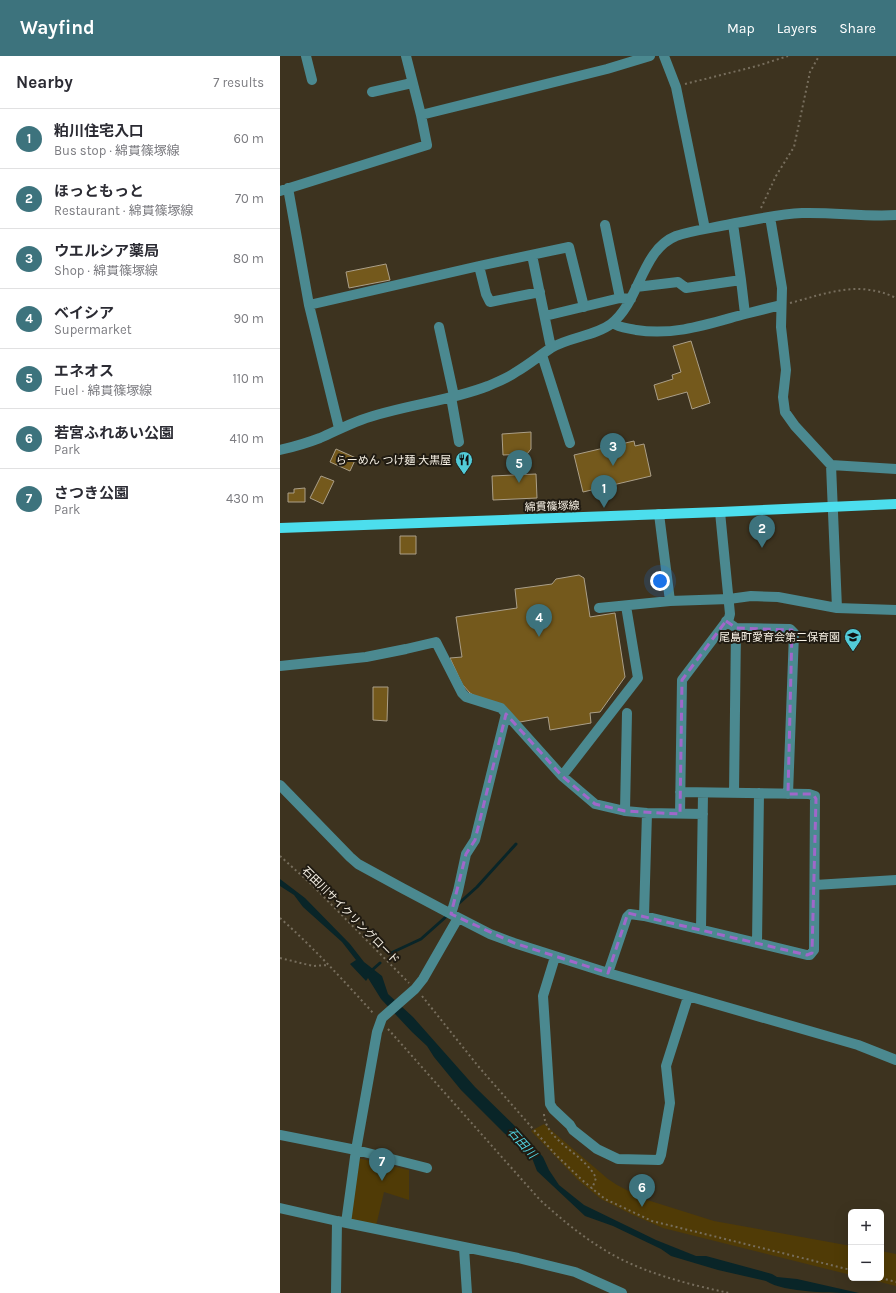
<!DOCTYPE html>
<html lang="en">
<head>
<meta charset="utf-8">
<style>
	:root { --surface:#fff; --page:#f2f2f3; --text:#2b2b33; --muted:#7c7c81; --line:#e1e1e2; --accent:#3d737d }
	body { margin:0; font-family:Karla,"Noto Sans JP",sans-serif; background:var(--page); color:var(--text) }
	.controls { position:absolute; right:12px; bottom:12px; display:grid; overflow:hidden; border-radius:6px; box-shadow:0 4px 16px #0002 }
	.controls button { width:36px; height:36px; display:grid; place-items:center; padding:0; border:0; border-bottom:1px solid var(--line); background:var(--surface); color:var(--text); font:20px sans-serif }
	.you { position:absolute; left:380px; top:525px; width:14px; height:14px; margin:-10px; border:3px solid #fff; border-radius:50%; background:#1a73e8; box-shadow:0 0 0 6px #1a73e833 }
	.badge { display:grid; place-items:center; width:26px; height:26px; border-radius:50%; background:var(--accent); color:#fff; font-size:13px; font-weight:700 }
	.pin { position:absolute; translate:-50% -33px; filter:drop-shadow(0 1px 2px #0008) }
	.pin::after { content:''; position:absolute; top:21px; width:14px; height:12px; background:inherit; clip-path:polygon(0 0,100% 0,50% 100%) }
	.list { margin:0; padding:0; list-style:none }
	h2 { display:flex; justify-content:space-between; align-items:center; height:52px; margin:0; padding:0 16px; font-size:17px }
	h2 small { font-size:13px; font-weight:400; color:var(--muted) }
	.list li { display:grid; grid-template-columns:26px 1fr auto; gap:12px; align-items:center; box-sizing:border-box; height:60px; padding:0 16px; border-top:1px solid var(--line) }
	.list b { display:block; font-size:15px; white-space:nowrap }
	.list p { margin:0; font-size:13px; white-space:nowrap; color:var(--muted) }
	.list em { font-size:13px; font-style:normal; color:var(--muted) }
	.map { position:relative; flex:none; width:616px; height:1237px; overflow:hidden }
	header { display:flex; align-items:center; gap:24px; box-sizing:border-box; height:56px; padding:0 20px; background:var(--accent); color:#fff }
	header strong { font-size:19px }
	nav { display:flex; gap:22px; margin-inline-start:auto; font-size:14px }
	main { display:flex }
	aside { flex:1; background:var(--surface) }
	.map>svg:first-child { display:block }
	.green { fill:#503b06 }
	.water { fill:#092528 }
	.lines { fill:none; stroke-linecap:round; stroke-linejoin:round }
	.stream { stroke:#092528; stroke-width:3 }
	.building { fill:#74591c; stroke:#ab9f88 }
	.path { stroke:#776e5d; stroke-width:2; stroke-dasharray:2 3; stroke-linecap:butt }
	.minor { stroke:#4b8990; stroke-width:10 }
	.major { stroke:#4cdeed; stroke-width:10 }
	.marked { fill:none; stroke:#a067ca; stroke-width:3; stroke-dasharray:8 5; stroke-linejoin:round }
	.labels { text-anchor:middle; stroke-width:4; stroke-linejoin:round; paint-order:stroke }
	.poi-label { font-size:11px; fill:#f7f1e5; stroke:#201b12; text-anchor:end }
	.street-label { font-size:11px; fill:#f7f1e5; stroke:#201b12 }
	.water-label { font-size:12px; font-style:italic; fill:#51d4e2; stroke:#201b12 }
</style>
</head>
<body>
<header>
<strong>Wayfind</strong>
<nav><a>Map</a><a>Layers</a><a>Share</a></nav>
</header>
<main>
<aside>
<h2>Nearby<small>7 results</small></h2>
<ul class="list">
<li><span class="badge">1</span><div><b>粕川住宅入口</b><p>Bus stop · 綿貫篠塚線</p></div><em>60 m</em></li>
<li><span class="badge">2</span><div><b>ほっともっと</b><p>Restaurant · 綿貫篠塚線</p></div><em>70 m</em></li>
<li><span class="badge">3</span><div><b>ウエルシア薬局</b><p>Shop · 綿貫篠塚線</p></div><em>80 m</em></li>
<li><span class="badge">4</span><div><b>ベイシア</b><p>Supermarket</p></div><em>90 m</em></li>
<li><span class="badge">5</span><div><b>エネオス</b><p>Fuel · 綿貫篠塚線</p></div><em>110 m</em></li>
<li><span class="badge">6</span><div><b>若宮ふれあい公園</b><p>Park</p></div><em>410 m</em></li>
<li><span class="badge">7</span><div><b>さつき公園</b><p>Park</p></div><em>430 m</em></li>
</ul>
</aside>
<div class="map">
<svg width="616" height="1237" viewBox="0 0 616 1237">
	<rect width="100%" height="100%" fill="#3d331f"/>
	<path class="green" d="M264,1068L328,1123L337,1129L364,1143L434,1165L571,1190V1219L383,1172L351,1158L321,1143L298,1124L251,1075Z
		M78,1102L129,1114V1144L104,1136L96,1170L69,1165Z
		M601,1195L616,1198V1230L584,1222H601Z"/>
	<path class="water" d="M0,823L25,842L70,888L84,906L102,920L108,938L133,961L195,1031L245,1080L263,1101L269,1114L279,1129L304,1149L376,1184L416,1200H426L492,1218L497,1221L517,1223L579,1237C555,1237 504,1237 486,1225L438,1214L391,1200L381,1193L333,1170L305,1160L257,1115L252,1102L224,1077L181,1034L154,1001L147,990L132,976L101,943L88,922L86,925L70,908L76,904L62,886L23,851L14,839L0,830Z"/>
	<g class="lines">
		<path class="stream" d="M177,849L197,831L236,788
			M111,897L141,883L168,859
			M91,915L100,907"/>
	</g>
	<path class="building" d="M106,208L110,224L69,232L66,216Z
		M411,285L430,347L412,353L407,336L378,344L374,329L393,323L392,319L401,316L393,290Z
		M251,376V393L247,398L223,399L222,378Z
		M354,385L355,390L364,388L371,420L303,436L294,399Z
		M56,393L76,402L70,415L50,406Z
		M256,418L257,442L213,444L212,420Z
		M41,420L54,425L43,448L30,442Z
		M25,432V446H8V437H14V433Z
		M120,480H136V498H120Z
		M299,519L304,522L310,561L335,557L345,621L320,656L310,657L311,667L270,674L268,661L240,666L190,637L182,628L170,602L182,601L176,561L237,552L235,533L272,528L276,523Z
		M93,631H108L107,665L93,664Z"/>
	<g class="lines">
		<path class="path" d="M405,28L477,10L508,0
			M481,152L496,120L514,91L530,16L539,0
			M510,247C548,237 579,224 616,242
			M0,800L31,828L129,927
			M0,862C34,892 64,925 94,958
			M0,902L33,910L49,909
			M142,940L198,1010L275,1098L302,1124L325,1143L372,1165L571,1214
			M108,973L260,1144C280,1162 300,1179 323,1193C359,1216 407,1228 449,1237
			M264,1058C265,1085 305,1098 316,1122L312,1133
			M601,1222L616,1226"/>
		<path class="minor" d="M26,0L32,24
			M384,0L396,31L425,173
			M92,36L132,27
			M141,59L327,13L370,0
			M8,132L29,249L59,372
			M0,135L147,89L141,59L126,0
			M490,161L502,232L501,271L506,314L503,341L505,356L515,370L551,409L557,552
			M325,169L340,242
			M252,199L271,292
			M199,210L206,238L210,246L260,236
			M461,224L465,258
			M356,231L398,226L406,232L461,224L453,168
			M29,249L199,210L289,191L304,251
			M265,260L340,242L351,243
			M333,267C339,272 348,272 356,274C395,280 428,268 465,258C477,255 489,252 501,249
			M159,271L174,340
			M262,299L290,387
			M171,341L179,386
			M0,394C13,391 27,387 40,382C54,376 67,369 81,364C122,349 167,346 208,330C217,326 228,322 236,316C248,309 259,300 271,292C289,281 315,280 331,268C360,246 361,194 396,180C414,174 433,172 451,168C474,164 498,158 522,157C554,156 585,161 616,159
			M551,409L616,413
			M379,458L390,545
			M319,552L390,545L449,543L471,540L498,541L557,552L616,554
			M446,565L456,572L510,573L514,577L508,738
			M0,610L86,601L126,593L156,586L182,637L186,641L221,652L282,720L315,748L345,755L367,757L423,758
			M282,720L358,622L346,550
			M0,729L70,801L78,808L122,832L171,858L210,878L234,887L328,917L578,989L616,1004
			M454,737L456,572
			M345,755L347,657
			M400,758L402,624L449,562L450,558L440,456
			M535,829L616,824
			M171,858L178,835L186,798L195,784L226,658
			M364,860L367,757
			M421,873L423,737
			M477,887L479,737
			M275,901L263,940L270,1048L273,1053L290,1069L293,1074L317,1093L338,1103L379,1104L381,1099L390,1047L386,1010L408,941
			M328,917L347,861L350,858L364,860L527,899H530L534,894L535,740L529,738L400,736
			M0,1079L76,1094L147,1112
			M0,1152L57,1165L238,1202L295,1216L342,1237
			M66,1167L76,1094L97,976L102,962L135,933L143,923L178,862
			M184,1192L187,1237
			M56,1237L57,1165"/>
		<path class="major" d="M0,472L440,456L616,448"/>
	</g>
	<path class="marked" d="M446,565L456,572L512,574L508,738H533L536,743L532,897L527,899L348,857L328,917L234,887L171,858L186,798L195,784L226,658L282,720L315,748L345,755L400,758L402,624Z"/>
	<defs>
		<symbol id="restaurant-pin" viewBox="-11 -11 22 30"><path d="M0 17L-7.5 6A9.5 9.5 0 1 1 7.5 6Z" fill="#52cbd8" stroke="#201b12"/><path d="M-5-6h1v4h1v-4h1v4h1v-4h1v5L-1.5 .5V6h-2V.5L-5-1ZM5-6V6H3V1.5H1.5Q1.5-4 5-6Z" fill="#111"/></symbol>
		<symbol id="school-pin" viewBox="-11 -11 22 30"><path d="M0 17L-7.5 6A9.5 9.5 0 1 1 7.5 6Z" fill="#52cbd8" stroke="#201b12"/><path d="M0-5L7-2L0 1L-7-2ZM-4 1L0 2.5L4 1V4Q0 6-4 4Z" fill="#111"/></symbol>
	</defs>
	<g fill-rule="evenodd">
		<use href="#restaurant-pin" x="174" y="394" width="20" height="27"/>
		<use href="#school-pin" x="563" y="571" width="20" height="27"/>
	</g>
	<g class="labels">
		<g class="poi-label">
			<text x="171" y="408">らーめん つけ麺 大黒屋</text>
			<text x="560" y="585">尾島町愛育会第二保育園</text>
		</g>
		<g class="street-label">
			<text transform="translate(272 450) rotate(-2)" y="4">綿貫篠塚線</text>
			<text transform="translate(71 859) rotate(45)" y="4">石田川サイクリングロード</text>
		</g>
		<g class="water-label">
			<text transform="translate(242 1087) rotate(48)" y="4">石田川</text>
		</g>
	</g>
</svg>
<div class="controls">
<button>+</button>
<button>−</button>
</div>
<div class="you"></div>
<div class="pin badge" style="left:324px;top:452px">1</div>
<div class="pin badge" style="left:482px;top:492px">2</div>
<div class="pin badge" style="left:333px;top:410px">3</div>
<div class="pin badge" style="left:259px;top:581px">4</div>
<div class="pin badge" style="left:239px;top:427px">5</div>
<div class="pin badge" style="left:362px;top:1151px">6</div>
<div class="pin badge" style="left:102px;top:1125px">7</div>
</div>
</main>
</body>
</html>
